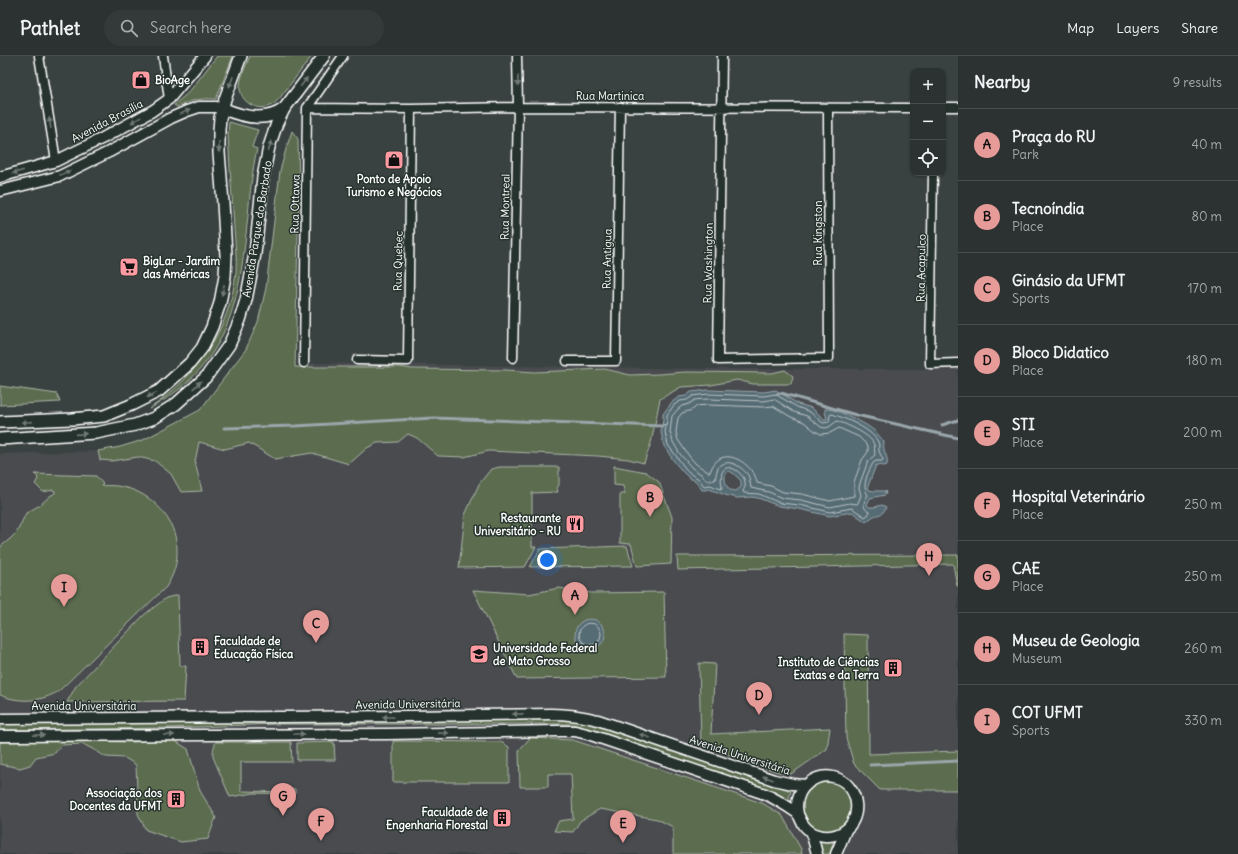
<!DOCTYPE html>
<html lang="en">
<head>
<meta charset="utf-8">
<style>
	:root { --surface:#2c3231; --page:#343a39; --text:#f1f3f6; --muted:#a6aaab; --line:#484d4d; --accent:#e69b98 }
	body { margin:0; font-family:Delius,sans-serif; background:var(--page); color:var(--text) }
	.controls { position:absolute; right:12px; top:12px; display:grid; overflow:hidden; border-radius:8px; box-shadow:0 1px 3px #0004 }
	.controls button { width:36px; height:36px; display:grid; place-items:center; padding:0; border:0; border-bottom:1px solid var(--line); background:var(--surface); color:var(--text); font:20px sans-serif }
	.you { position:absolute; left:547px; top:504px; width:14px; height:14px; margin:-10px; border:3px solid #fff; border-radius:50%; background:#1a73e8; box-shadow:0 0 0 6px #1a73e833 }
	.badge { display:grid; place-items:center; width:26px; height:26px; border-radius:50%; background:var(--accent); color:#111; font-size:13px; font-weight:700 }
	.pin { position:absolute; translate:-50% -33px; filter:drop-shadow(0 1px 2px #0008) }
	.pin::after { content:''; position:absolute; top:21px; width:14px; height:12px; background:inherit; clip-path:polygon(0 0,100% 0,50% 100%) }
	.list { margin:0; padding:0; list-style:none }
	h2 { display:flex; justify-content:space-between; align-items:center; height:52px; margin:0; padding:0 16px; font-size:17px }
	h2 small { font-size:13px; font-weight:400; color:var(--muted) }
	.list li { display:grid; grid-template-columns:26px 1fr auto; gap:12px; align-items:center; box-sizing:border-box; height:72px; padding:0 16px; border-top:1px solid var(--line) }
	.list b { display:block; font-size:15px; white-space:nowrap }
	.list p { margin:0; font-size:13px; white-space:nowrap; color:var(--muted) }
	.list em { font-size:13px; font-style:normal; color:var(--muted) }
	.icon { flex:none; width:22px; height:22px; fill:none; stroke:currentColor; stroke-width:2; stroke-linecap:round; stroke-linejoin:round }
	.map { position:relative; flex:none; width:958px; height:798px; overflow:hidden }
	header { display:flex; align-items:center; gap:24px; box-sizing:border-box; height:56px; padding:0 20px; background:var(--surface); border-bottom:1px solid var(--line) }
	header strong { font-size:19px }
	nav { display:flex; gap:22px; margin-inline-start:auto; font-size:14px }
	.search { width:280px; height:36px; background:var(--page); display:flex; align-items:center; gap:10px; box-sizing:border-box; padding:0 14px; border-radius:22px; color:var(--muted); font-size:15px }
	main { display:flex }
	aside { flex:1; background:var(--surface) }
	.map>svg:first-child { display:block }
	.built { fill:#484c4f }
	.green { fill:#5b6c4f; stroke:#adb6a7 }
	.water { fill:#566c74; stroke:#9aa7ac; fill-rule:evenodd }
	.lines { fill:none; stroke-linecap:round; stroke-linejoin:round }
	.shore { stroke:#bbc4c7; stroke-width:1 }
	.stream { stroke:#9aa7ac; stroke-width:3 }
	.minor-casing { stroke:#fff; stroke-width:11 }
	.tertiary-casing { stroke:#fff; stroke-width:13 }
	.secondary-casing { stroke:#fff; stroke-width:14 }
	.minor { stroke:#26332d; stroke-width:8 }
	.tertiary { stroke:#26332d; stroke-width:10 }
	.secondary { stroke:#26332d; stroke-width:11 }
	.oneway { fill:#727a76 }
	.labels { text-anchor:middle; stroke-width:3; stroke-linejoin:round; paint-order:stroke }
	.poi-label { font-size:11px; font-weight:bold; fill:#fff; stroke:#26332d; text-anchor:start }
	.street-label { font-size:11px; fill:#fff; stroke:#26332d }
</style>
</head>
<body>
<header>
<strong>Pathlet</strong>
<div class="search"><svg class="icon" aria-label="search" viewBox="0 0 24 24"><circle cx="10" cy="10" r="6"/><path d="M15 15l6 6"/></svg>Search here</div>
<nav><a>Map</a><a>Layers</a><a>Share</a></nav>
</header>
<main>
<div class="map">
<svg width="958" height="798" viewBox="0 0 958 798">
	<rect width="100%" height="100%" fill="#3a4241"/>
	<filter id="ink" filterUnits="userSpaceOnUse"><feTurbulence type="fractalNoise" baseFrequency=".025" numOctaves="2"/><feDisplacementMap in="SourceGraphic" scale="8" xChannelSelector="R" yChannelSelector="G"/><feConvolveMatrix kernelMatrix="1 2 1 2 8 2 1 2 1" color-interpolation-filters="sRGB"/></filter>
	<g filter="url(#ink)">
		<path class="built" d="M304,307L713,313H958V798H0V398L98,395L120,391L143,384L214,352Z"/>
		<path class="green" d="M217,0H233L216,43C201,42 191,44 177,51L174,49L189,36Z
			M250,0H312L279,43C277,45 274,48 272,49C259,56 242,48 240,33C239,23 246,10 250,0Z
			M229,66L258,74L252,91L257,93C252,115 250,137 248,160C241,225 236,285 182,331C172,339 161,346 149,353C197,320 230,274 236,216C237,202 235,187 234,173C233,147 230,121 229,94L228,81Z
			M292,75L298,83L299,133L295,311H400L412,313L506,314L535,316L605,313L630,319L659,318L685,316L772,317L785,314L793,320L791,328H753L737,324L711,329L681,331L660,343L651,387L644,407L628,403L598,400L489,395L464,401L438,400L417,382L408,378L398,386L377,387L367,392L349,408L312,397L275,403L249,387L225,393L199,386L195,406L202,435L181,436L171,418L155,405L138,401L111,405L100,404L98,395L120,391L143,384L200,354L246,293L258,266L266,232L280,115L286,93Z
			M0,330L57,338L60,346L0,349Z
			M614,410L646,416L659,426L672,461L671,508L637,510L631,488L620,487V438H625L623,430L614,429Z
			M500,411H559V429L557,432L558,436L532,437V491H536L525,511L459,512L465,459L479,428L491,413Z
			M35,418L96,420L103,428L101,430C156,424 198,483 166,531L59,635C41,646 19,647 0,639V491L10,483L17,476L26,457L40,449L50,440L55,437V435L53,434L43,436L35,428L38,423L37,420Z
			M627,490L633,510L530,511L540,493Z
			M958,499V530H957L953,508L678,514L677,500Z
			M559,532L591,537L664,536L666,621L517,623L473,534L529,538Z
			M178,539L180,610H186L184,645L67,646L76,630L144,559L166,542Z
			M844,578L868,579L869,698L958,695V734H880L854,708L846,682Z
			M699,607L715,608L711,678L830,672L827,693L791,718L778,716L701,689Z
			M564,660L594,666L791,735L788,745H785L768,733L573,668H278L167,672L0,674V666Z
			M530,682L573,684L762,747L782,759L801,793L802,798H673V771L657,763L600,753L580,765L573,776L554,775L559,765L573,763L571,718H548V731H520L519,694Z
			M172,683L188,693L200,735L216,761L208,783L181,786L146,774L138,758L136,709L125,702L106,701L96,695L83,688L61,689L55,697L36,701L30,709L20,712L0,708V686L76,685L134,686Z
			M393,685L501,686L509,691V726H393Z
			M216,686H291L292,706H241V735L292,736V733H295V738L254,737L230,741L213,701C213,696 213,691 216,686Z
			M334,686L335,704H297V687Z
			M802 751a25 25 0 1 1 50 0a25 25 0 1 1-50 0Z
			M817,782L834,783L830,798H821Z"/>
		<path class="water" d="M708,334L764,336L776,334L798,348L812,352L824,363H827L825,356V353C837,352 867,368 876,376C879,379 881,383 884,386C882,397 889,399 887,409L884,410L876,409L868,430L869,434L874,435H885L886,436L885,439L870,442L867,449L869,451H875L882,449L886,451C883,461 877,457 871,462C869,463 868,465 866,466L852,456L830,460L799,453L779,450L758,442L751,441L737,442L725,439L709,433L705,434H702L696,425L689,422L682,415L673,404L664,390L661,376L663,364V358L672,346L679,341L686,340L691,336ZM729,415L733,417L741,425V431L736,435L730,434C725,430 725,424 725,418Z
			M575 578a15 15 0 1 1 30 0a15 15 0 1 1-30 0Z"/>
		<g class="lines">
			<path class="shore" d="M709,338L764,340L775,338L797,351L810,356L823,367L829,366L830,359L832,358C845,362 872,373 878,386C880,389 878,391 879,395C880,398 882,401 883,403L882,405H876L873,407C868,417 861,429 868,439C864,445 861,451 869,456V458L865,461L852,452L830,456L800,449L780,447L759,438L744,437L743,435C744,433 746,430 745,426C744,415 716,398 722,431L721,433L710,429L704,430L699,423L692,419L685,412L668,389L665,376L667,365V359L674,349L680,345L687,344L693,340Z
				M709,343L764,345L774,343L794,356L807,360L821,371L825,372L829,371L837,365C846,368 872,379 874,389C875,392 874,395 875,399L868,405L860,427L859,432L861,439L858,447L857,448L850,447L830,451L801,444L782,442L769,436L751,432C750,428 750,423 748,419C742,411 727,400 718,412C716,416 716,421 715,424H706L701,418L692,412L680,398L673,386L670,376L672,360L678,353L682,350L689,348L695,344Z
				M709,349L764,351L773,350L791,361L804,366L815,375L821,378L830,377L839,372L859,381L868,390V396L862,404L854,426V440L830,445L802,438L783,436L771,430L757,427C756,423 755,418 752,415C740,400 718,392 710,416H708L696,408L689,400L678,384L676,376L678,362L682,357L692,354L697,350Z
				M579 578a11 11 0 1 1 22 0a11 11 0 1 1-22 0Z"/>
			<path class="stream" d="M777,338L781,337L856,359L958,382
				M942,369L958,364
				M224,372L295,370L433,362L662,370L666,369
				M870,709L958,705"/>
			<defs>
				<path id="minor" d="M39,0L56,105
					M163,0L169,43
					M722,0L718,304L829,302L828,52
					M943,51H958
					M307,52L411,53L518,51L913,52
					M933,117L930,308L958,307
					M513,302L518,51L517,0
					M357,304L408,305L411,53
					M567,305H616L620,51
					M304,307L307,52L343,0"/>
				<path id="tertiary" d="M0,121L56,105L103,82L152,55L169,43L205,0
					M0,135L60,120L109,96L171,62L187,55L199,51H215L222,52
					M0,663L413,660L551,658C567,658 582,660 598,664L774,724L793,728L806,729
					M0,680L387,678L558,675H575L591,679L765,738C776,743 787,750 797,757C800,760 800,764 803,768C810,779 826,783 838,778C865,768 861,727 833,721C816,717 797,731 797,750C797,753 798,756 798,759
					M810,775L813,783L817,798
					M836,798L846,774"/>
				<path id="secondary" d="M222,52C242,61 265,67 284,53
					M0,366L72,363L104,360L131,349L159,335L190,307L202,292L212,271L220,247L225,220L226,199L223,147L219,97V74L220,62L225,43L241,0
					M0,383L96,377L135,369L154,362L176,348L206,321L229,289L240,264L246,244L255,198L263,121L269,91L277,67L284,53L324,0"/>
			</defs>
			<use href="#minor" class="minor-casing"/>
			<use href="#tertiary" class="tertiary-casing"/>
			<use href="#secondary" class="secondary-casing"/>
			<use href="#minor" class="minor"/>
			<use href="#tertiary" class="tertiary"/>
			<use href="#secondary" class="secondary"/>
		</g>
		<defs><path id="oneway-solid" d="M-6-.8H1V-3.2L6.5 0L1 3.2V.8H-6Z"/></defs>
		<g class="oneway">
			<use href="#oneway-solid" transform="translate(518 25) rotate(89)"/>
			<use href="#oneway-solid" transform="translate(231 26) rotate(111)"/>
			<use href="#oneway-solid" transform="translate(304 26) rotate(-53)"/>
			<use href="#oneway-solid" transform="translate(185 56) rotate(-22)"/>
			<use href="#oneway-solid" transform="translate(136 64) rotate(151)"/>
			<use href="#oneway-solid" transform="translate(50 67) rotate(-99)"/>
			<use href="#oneway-solid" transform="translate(270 90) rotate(-74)"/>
			<use href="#oneway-solid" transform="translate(219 91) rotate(90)"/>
			<use href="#oneway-solid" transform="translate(18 116) rotate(164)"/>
			<use href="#oneway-solid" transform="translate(65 117) rotate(-23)"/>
			<use href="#oneway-solid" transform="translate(223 234) rotate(102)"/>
			<use href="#oneway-solid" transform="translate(197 329) rotate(-43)"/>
			<use href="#oneway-solid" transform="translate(152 339) rotate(153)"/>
			<use href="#oneway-solid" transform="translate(27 366) rotate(178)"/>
			<use href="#oneway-solid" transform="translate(81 378) rotate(-4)"/>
			<use href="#oneway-solid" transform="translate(518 658) rotate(179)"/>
			<use href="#oneway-solid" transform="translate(388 661) rotate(180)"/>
			<use href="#oneway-solid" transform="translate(443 677) rotate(-1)"/>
			<use href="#oneway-solid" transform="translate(299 678)"/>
			<use href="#oneway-solid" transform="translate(39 679) rotate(-1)"/>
			<use href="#oneway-solid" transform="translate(169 679)"/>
			<use href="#oneway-solid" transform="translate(645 680) rotate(-161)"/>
			<use href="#oneway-solid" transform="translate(768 722) rotate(-161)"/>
		</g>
	</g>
	<defs>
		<symbol id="shop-square" viewBox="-11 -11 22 22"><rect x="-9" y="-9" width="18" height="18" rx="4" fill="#ff9aa2" stroke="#26332d"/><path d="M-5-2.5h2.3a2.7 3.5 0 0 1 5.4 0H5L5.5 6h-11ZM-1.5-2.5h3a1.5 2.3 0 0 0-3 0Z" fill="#111"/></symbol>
		<symbol id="supermarket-square" viewBox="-11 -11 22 22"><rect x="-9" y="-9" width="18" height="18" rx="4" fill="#ff9aa2" stroke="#26332d"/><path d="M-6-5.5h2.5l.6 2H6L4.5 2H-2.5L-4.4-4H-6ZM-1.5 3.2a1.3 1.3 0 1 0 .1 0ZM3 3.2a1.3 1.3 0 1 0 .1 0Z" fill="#111"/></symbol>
		<symbol id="restaurant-square" viewBox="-11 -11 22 22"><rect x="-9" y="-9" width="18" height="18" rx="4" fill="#ff9aa2" stroke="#26332d"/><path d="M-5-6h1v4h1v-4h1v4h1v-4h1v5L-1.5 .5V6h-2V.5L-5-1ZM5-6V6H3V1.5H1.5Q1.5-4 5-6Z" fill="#111"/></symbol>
		<symbol id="building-square" viewBox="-11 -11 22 22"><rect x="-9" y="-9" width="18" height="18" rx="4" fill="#ff9aa2" stroke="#26332d"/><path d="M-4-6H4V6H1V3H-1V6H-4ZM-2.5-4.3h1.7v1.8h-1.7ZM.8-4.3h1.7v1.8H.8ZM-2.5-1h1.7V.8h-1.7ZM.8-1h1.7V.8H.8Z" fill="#111"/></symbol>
		<symbol id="university-square" viewBox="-11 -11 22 22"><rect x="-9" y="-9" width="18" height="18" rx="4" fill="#ff9aa2" stroke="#26332d"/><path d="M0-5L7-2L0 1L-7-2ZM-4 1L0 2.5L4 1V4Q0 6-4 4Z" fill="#111"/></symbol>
	</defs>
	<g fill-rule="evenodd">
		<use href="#shop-square" x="130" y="13" width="22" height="22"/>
		<use href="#shop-square" x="383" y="93" width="22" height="22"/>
		<use href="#supermarket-square" x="118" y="200" width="22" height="22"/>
		<use href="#restaurant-square" x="564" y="457" width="22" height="22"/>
		<use href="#building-square" x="189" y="580" width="22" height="22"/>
		<use href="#university-square" x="468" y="587" width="22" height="22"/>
		<use href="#building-square" x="882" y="601" width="22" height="22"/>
		<use href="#building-square" x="165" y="732" width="22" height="22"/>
		<use href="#building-square" x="491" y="751" width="22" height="22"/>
	</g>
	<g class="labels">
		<g class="poi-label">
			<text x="155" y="28">BioAge</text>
			<text x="394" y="127" text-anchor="middle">Ponto de Apoio<tspan x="394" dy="13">Turismo e Negócios</tspan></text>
			<text x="143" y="209">BigLar - Jardim<tspan x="143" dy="13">das Américas</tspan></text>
			<text x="561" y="466" text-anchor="end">Restaurante<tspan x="561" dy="13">Universitário - RU</tspan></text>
			<text x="214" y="589">Faculdade de<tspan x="214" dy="13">Educação Física</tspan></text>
			<text x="493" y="596">Universidade Federal<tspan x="493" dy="13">de Mato Grosso</tspan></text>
			<text x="879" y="610" text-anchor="end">Instituto de Ciências<tspan x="879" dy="13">Exatas e da Terra</tspan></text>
			<text x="162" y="741" text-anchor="end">Associação dos<tspan x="162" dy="13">Docentes da UFMT</tspan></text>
			<text x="488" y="760" text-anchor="end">Faculdade de<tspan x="488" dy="13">Engenharia Florestal</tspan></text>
		</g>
		<g class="street-label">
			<text x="610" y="44">Rua Martinica</text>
			<text transform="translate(107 65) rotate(-28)" y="4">Avenida Brasília</text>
			<text transform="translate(295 148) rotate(-89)" y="4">Rua Ottawa</text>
			<text transform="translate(505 151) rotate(-89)" y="4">Rua Montreal</text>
			<text transform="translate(257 173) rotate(-81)" y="4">Avenida Parque do Barbado</text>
			<text transform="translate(818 177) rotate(-90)" y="4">Rua Kingston</text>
			<text transform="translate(607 203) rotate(-89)" y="4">Rua Antigua</text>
			<text transform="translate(398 205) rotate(-89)" y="4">Rua Quebec</text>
			<text transform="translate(708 207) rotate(-89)" y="4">Rua Washington</text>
			<text transform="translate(921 212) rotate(-89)" y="4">Rua Acapulco</text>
			<text transform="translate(408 648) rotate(-1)" y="4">Avenida Universitária</text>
			<text x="84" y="654">Avenida Universitária</text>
			<text transform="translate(740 699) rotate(18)" y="4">Avenida Universitária</text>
		</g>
	</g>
</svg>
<div class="controls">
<button>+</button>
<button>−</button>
<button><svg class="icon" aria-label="locate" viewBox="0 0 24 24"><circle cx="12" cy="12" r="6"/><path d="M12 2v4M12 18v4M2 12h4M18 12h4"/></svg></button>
</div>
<div class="you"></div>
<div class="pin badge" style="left:575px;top:559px">A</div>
<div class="pin badge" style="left:650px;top:461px">B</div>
<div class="pin badge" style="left:316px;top:587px">C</div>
<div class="pin badge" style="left:759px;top:659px">D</div>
<div class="pin badge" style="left:623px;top:787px">E</div>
<div class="pin badge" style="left:321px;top:785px">F</div>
<div class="pin badge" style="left:283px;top:760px">G</div>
<div class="pin badge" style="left:929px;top:520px">H</div>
<div class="pin badge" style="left:64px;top:551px">I</div>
</div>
<aside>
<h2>Nearby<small>9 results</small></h2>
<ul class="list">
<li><span class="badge">A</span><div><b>Praça do RU</b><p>Park</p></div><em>40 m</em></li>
<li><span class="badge">B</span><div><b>Tecnoíndia</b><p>Place</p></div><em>80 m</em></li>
<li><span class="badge">C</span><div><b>Ginásio da UFMT</b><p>Sports</p></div><em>170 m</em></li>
<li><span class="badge">D</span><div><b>Bloco Didatico</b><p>Place</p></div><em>180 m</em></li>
<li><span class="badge">E</span><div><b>STI</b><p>Place</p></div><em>200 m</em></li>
<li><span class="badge">F</span><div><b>Hospital Veterinário</b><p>Place</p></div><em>250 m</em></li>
<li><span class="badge">G</span><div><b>CAE</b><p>Place</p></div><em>250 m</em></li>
<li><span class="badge">H</span><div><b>Museu de Geologia</b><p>Museum</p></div><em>260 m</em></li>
<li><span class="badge">I</span><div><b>COT UFMT</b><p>Sports</p></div><em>330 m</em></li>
</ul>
</aside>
</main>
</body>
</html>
